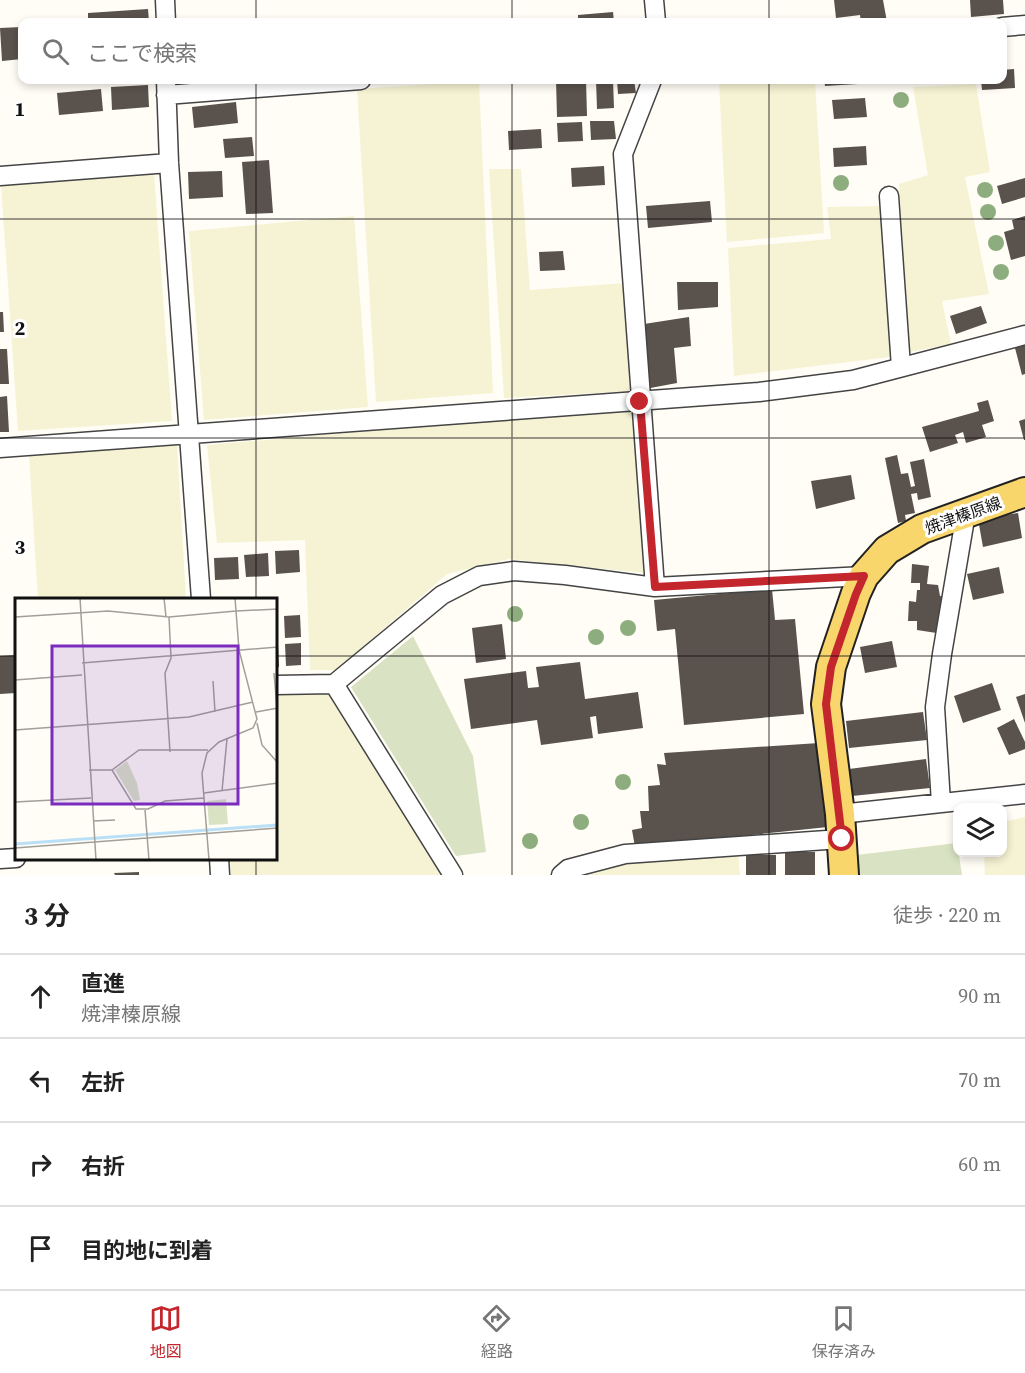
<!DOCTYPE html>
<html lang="ja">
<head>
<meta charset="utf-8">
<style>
	:root { --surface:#fff; --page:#f6f6f6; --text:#222; --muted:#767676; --line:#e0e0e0; --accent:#c4262e }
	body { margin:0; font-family:"Source Serif 4","Noto Sans JP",serif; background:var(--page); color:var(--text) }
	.controls { position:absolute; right:18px; bottom:18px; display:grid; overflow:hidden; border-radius:12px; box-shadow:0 3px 9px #0003 }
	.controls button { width:54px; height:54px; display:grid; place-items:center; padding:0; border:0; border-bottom:2px solid var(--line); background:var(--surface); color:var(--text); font:30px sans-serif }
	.stop { position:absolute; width:18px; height:18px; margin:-14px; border:4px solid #c4262e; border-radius:50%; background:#fff }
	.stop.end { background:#c4262e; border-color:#fff; box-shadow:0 2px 6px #0008 }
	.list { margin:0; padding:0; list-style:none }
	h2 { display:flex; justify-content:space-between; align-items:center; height:78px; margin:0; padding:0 24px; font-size:26px }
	h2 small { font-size:20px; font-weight:400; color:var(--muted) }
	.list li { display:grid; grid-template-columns:39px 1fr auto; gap:18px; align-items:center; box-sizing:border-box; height:84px; padding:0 24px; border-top:2px solid var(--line) }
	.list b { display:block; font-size:22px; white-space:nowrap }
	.list p { margin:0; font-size:20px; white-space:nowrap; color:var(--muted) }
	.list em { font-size:20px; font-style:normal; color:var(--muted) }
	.icon { flex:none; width:33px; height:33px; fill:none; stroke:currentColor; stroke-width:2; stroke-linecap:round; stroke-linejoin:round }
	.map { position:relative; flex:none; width:1025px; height:875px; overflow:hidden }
	.search { position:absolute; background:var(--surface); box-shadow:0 3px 9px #0003; left:18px; right:18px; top:18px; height:66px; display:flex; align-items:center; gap:15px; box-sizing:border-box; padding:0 21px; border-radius:12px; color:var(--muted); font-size:22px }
	.sheet { height:414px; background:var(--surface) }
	nav { display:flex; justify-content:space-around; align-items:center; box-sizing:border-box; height:84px; border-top:2px solid var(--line); background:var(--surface); font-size:16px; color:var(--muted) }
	nav a { display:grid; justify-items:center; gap:3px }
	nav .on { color:var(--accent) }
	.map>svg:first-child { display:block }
	.farmland { fill:#f6f3d4 }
	.cemetery { fill:#d9e3c4 }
	.building { fill:#5a524d }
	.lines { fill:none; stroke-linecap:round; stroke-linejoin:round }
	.minor-casing { stroke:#444; stroke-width:21 }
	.primary-casing { stroke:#222; stroke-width:32 }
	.minor { stroke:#fff; stroke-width:18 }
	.primary { stroke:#f9d66b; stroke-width:28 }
	.tree { fill:#8dad7f }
	.route { stroke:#c4262e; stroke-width:8 }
	.grid { fill:none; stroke:#111; stroke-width:1.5; stroke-opacity:0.55 }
	.labels { text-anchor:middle; stroke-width:6; stroke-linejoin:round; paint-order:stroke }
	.street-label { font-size:16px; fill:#111; stroke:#fff }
	.inset-river { fill:none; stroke:#b9e0f7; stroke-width:3 }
	.inset-road { fill:none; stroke:#a09f9a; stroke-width:1.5 }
	.view { fill:#7b2cbf; fill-opacity:0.15; stroke:#7b2cbf; stroke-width:3 }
	.inset-edge { fill:none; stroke:#111; stroke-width:3 }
	.grid-label { font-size:20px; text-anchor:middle; font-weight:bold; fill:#111; stroke:#fff; stroke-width:6; stroke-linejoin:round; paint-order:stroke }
</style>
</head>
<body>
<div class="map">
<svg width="1025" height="875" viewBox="0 0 1025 875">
	<rect width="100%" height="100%" fill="#fffdf5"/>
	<path class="farmland" d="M719,80H815L824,233L727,242Z
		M479,81L493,393L376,402L357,89Z
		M976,84L990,172L965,177L989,294L942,301L951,344L910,352L899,184L928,175L913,87Z
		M489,169H521L530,290L625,283L633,391L504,398Z
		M154,173L172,421L18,431L1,184Z
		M883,206L890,357L734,376L728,248L831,239L827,207Z
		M354,216L368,407L204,420L189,231Z
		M634,408L644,573L509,559L447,574L336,670H310L305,540L217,543L207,445Z
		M177,445L186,599H38L29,455Z
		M332,689L444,875H231L230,859L276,858V692Z
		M1025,817V875H985L984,853L1002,852L1003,822Z
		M738,852L740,875H576L624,860Z"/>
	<path class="cemetery" d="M413,636L473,756L486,852L456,856L351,687Z
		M957,843L962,875H858L856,855Z"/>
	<path class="building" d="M834,0H883L887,22H861L860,15L836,18Z
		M970,0H1003L1004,14L971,17Z
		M148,9L149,22H88V13Z
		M613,12L614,22H578V15Z
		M22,27V59L2,61L0,28Z
		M1014,69L1015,88L982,90L981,80H1002V70Z
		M178,80H213L214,81L178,84Z
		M556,80H586L587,116L557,117Z
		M596,80H613L614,108L597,109Z
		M617,80H634L636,93L618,94Z
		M824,80H857L858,84L825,86Z
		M148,85L149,107L112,110L111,87Z
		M101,89L103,111L59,115L57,93Z
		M865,98L867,117L834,119L832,100Z
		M236,102L238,123L194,128L192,107Z
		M590,121H614L616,139L591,140Z
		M582,122L583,141L558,142L557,123Z
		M541,129L542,148L509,150L508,131Z
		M252,137L254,156L225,158L223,139Z
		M866,146L867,165L834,167L833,148Z
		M269,160L273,213L246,214L242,162Z
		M604,166L605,185L572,187L571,168Z
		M222,171L223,197L189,199L188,172Z
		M1025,178V197L1002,204L997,186Z
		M710,201L712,222L648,228L646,206Z
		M1025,216V256L1011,260L1004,232L1014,229L1012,220Z
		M563,251L565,270L540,271L539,252Z
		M677,282H718V307L678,310Z
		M981,306L987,323L956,334L950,316Z
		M0,312H3L4,332H0Z
		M689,317L691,346L674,348L677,383L645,389L644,324Z
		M1025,345V374L1022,375L1015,348Z
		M0,349H7L9,384H0Z
		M7,396L9,432H0V397Z
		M988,400L994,421L982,425L986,437L966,443L963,432L955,435L958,443L930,452L922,427L979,411L977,403Z
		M1025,419V440H1024L1019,421Z
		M897,455L901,474L908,473L911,487L915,486L910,462L924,459L931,497L918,500L917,493L911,494L915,513L905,515L906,521L898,523L885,458Z
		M851,475L855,499L816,509L811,481Z
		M1018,513L1022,538L983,547L978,519Z
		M299,550L300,572L276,574L275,551Z
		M268,553L269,576L246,577L244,555Z
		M238,557L239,579L215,580L214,558Z
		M912,564L929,566L927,584L938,585L940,596L948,597L943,634L917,630V621H908L909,601L916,602L917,590H920V583H911Z
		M999,567L1004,593L973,600L967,574Z
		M772,589L775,620L795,619L804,714L684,725L675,629L657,631L654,600Z
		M300,615L301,637L285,638L284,616Z
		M502,624L506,659L476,663L472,628Z
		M892,641L897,667L865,673L860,647Z
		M301,643V665L286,666L285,644Z
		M276,644H278L279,667H276Z
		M16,655V693L0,694V656Z
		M580,662L585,699L638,692L643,728L598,734L596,716L590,717L593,738L541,745L537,720L471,729L464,679L526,671L528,688L539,687L536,667Z
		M992,683L1001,710L963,723L954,696Z
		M1025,694V723L1016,697Z
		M923,712L927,740L849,748L846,721Z
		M1014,719L1025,742V749L1009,755L997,728Z
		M819,743L828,827L635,847L632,830L642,828L640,811H649L648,786L660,785L657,764L666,765L664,753Z
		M926,759L930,788L852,796L849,769Z
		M785,852H815V875H785Z
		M746,855H776V875H746Z
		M139,872V875H115L114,873Z"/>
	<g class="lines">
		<defs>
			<path id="minor" d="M165,0L166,22
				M654,0L656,22
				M1002,27L1025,25
				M166,80L169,163L201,599
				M652,80L623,154L655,587
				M166,95L361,80
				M0,176L169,163
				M889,196L901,367
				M0,448L759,392L853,380L1025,335
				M334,684L453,875
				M276,685L334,684L442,595L479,576L514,571L565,575L655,587L864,576
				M941,803L935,707L942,654L966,513
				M840,814L1025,794
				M219,858L220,875
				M0,859L16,858
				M561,875L568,869L625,854L841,839"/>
			<path id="primary" d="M844,875L840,814L826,704L831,667L856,593L864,576L887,550L922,529L1025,492"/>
		</defs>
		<use href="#minor" class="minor-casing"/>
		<use href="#primary" class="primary-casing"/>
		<use href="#minor" class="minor"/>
		<use href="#primary" class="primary"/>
	</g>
	<g class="tree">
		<circle cx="901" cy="100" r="8"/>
		<circle cx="841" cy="183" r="8"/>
		<circle cx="985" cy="190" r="8"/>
		<circle cx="988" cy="212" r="8"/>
		<circle cx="996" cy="243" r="8"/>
		<circle cx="1001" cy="272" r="8"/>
		<circle cx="515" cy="614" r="8"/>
		<circle cx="628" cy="628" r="8"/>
		<circle cx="596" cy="637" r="8"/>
		<circle cx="623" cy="782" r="8"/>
		<circle cx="581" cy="822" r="8"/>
		<circle cx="530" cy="841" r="8"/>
	</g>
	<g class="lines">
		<path class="route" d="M640,402L655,587L864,576L856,594L831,667L826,704L842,839"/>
	</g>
	<path class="grid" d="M256,0V22M512,0V22M769,0V22M256,80V599M512,80V875M769,80V875M0,219H1025M0,438H1025M0,656H16M276,656H1025M256,858V875"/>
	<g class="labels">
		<g class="street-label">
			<text transform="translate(963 515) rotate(-20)" y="6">焼津榛原線</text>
		</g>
	</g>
	<g transform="translate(15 598)">
		<rect width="262" height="262" fill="#fffdf5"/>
		<path d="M112,163L122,185L125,202L119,203L100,172ZM211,201L213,226L194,227L192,203Z" fill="#d9e3c4"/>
		<path class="inset-river" d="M0,246L263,227"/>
		<path class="inset-road" d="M65,0L81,262M149,0L151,19M221,13L263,11M0,19L93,13L154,19L221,13M154,19L156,60L150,75L155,154M67,65L263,49M259,75L262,110M0,82L67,77M198,83L200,114M241,114L263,110M242,125L247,147L263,165M0,132L174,119L238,104M74,172H97L124,152H193M97,172L121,211H133L150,203L189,200M207,193L212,141M189,195L263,185M0,204L76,200M130,212L134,262M78,223L100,222M0,250L263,230M194,262L187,175L192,155L204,144L238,130L242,121L224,52L220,0"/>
		<path class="view" d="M37,48H223V206H37Z"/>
		<rect width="262" height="262" class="inset-edge"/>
	</g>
	<g class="grid-label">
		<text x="20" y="116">1</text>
		<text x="20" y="335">2</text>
		<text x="20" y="554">3</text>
	</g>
</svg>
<div class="controls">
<button><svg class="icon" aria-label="layers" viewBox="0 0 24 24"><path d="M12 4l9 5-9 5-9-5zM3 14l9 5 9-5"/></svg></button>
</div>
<div class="stop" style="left:842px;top:839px"></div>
<div class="stop end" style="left:640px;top:402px"></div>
<div class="search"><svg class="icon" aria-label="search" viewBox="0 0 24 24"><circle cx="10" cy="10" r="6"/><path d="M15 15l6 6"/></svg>ここで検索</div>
</div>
<section class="sheet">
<h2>3 分<small>徒歩 · 220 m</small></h2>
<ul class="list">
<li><svg class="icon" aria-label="ahead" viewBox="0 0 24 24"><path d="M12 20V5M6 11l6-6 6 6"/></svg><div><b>直進</b><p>焼津榛原線</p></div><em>90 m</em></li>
<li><svg class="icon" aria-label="left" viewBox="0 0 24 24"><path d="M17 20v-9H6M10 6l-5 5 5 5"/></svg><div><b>左折</b></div><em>70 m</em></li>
<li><svg class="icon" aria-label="right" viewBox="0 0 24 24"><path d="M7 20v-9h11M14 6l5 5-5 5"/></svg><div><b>右折</b></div><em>60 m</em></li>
<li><svg class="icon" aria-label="arrive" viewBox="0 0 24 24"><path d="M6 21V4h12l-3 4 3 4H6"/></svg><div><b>目的地に到着</b></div></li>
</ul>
</section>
<nav>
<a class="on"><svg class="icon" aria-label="map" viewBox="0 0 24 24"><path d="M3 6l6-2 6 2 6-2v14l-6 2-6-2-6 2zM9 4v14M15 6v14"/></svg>地図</a>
<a><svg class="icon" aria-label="directions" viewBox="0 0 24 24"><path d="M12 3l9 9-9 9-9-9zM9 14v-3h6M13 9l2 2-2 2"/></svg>経路</a>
<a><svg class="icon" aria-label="saved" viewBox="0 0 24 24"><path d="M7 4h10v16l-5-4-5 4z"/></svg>保存済み</a>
</nav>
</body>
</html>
